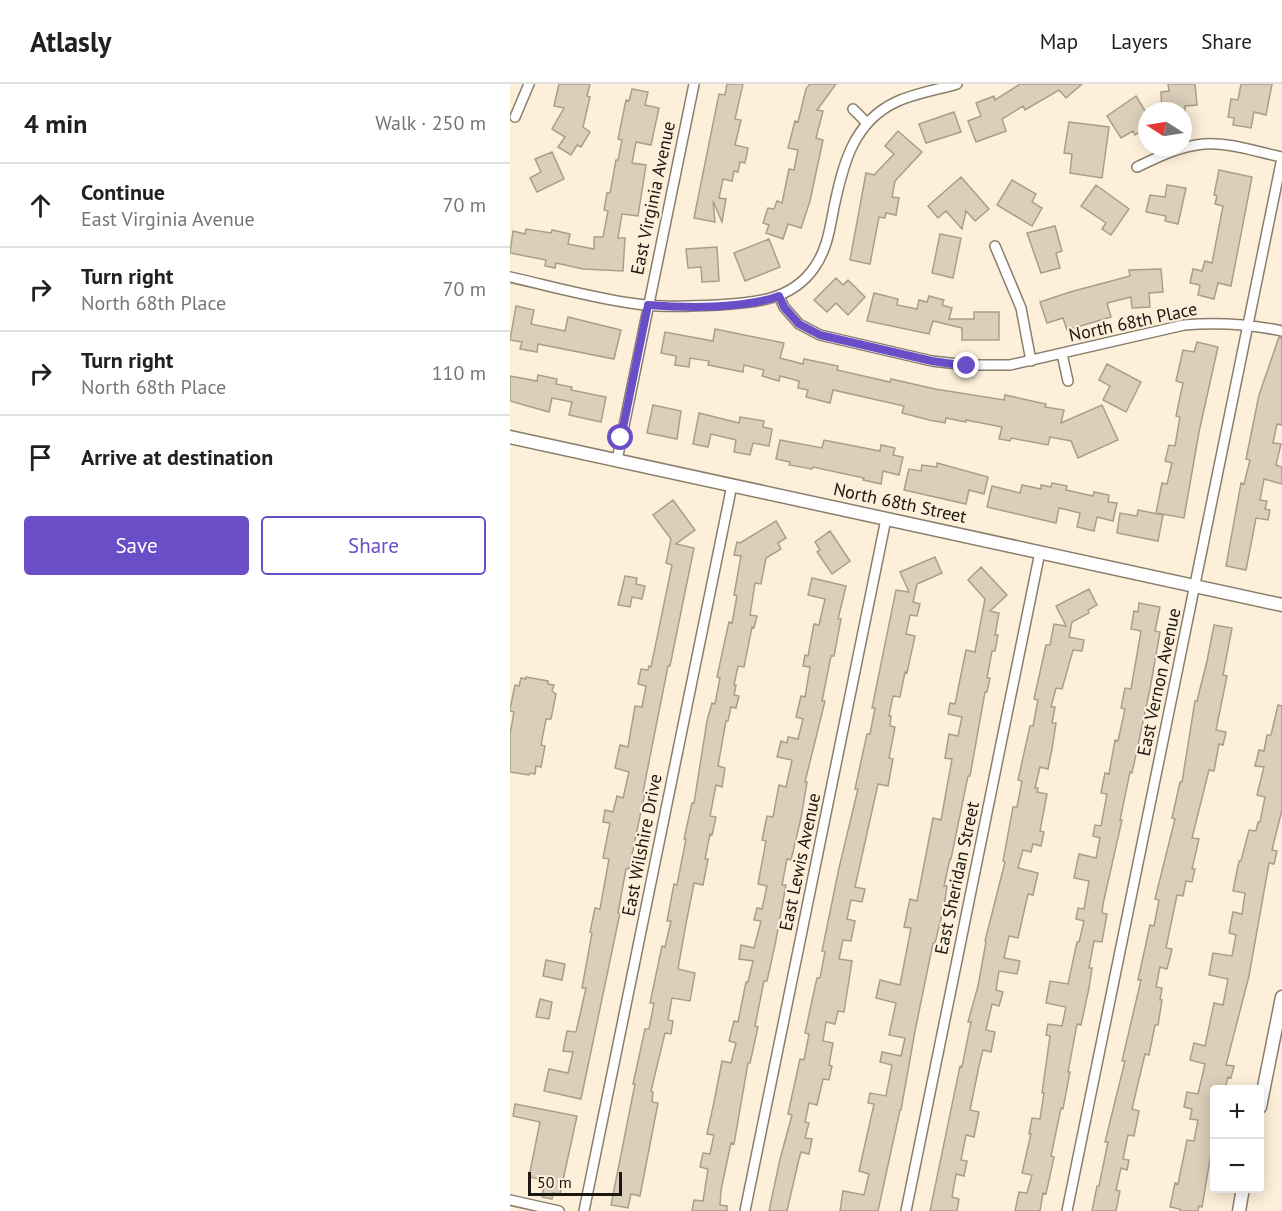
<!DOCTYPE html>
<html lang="en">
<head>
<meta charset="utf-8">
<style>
	:root { --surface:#fff; --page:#f2f2f2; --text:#202124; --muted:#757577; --line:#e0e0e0; --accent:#6a4ec7 }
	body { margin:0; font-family:"PT Sans",sans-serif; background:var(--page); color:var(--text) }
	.controls { position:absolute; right:18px; bottom:18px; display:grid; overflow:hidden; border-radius:6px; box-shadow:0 3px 15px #0003 }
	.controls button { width:54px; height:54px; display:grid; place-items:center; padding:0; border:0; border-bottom:2px solid var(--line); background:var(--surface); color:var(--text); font:30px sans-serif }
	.compass { position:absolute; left:628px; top:18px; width:54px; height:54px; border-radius:50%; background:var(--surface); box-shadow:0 3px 15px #0003; rotate:282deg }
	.scale { position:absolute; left:18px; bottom:15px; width:94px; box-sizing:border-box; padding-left:6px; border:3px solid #1c1710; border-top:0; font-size:16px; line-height:21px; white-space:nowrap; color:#1c1710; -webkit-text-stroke:4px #fdefda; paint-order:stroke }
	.stop { position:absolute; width:18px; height:18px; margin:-14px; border:4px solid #6a4ec7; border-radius:50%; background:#fff }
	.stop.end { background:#6a4ec7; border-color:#fff; box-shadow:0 2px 6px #0008 }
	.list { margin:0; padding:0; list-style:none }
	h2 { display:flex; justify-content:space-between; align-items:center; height:78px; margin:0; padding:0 24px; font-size:26px }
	h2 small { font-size:20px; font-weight:400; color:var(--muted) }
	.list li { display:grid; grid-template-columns:39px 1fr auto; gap:18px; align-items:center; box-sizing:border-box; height:84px; padding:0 24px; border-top:2px solid var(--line) }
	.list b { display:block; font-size:22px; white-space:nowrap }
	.list p { margin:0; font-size:20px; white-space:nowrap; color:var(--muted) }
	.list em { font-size:20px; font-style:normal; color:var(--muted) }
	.actions { display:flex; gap:12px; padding:18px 24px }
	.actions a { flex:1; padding:14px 0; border:2px solid var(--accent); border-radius:6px; text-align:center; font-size:21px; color:var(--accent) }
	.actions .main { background:var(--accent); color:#fff }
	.icon { flex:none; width:33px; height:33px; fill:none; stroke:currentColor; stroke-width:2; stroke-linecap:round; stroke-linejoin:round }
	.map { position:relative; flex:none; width:772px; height:1127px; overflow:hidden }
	header { display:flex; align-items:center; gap:36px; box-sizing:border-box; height:84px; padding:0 30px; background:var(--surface); border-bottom:2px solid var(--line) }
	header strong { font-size:28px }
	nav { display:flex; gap:33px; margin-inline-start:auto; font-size:21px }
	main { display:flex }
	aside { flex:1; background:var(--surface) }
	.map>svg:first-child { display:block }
	.building { fill:#dbceba; stroke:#aa9e8a; stroke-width:1.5 }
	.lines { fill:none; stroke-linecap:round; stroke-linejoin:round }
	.minor-casing { stroke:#8a7e6b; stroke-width:12 }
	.tertiary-casing { stroke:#8a7e6b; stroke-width:15 }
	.minor { stroke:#fff; stroke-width:9 }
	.tertiary { stroke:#fff; stroke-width:12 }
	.route { stroke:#6a4ec7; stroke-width:8 }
	.labels { text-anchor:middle; stroke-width:4.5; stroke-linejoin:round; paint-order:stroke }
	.street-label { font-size:18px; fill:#1c1710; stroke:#fdefda }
</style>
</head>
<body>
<header>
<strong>Atlasly</strong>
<nav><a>Map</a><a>Layers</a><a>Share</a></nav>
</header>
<main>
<aside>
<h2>4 min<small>Walk · 250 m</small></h2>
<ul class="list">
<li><svg class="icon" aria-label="ahead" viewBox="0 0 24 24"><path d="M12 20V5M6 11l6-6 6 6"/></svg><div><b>Continue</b><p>East Virginia Avenue</p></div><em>70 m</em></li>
<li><svg class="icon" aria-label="right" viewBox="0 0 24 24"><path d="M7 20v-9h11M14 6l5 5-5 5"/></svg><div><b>Turn right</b><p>North 68th Place</p></div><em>70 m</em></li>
<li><svg class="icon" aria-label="right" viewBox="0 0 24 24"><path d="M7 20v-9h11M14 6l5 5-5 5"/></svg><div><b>Turn right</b><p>North 68th Place</p></div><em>110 m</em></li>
<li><svg class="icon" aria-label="arrive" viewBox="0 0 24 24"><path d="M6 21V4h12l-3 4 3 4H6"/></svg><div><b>Arrive at destination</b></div></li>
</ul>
<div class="actions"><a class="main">Save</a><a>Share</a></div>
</aside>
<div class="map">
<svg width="772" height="1127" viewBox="0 0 772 1127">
	<rect width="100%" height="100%" fill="#fdefda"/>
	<path class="building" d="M49,0H80L77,12L80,13L73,43L80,48L71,63L67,61L61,71L48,63L55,53L42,45L54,24L44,22Z
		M217,0H233L225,35L231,36L225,61L238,64L235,79L230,78L228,88L224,87L222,97L213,95L209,114L216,115L212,138L203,117L205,138L184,134L209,10L215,11Z
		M300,0H326L307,26L313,27L306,54L313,56L300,117L291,144L278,140L273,155L256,149L259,141L253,139L258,124L264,125L267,117L272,119L279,85L284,86L288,66L278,64L285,37L288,38L296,5Z
		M510,0H572L556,14L549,6L515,26L513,22L492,35L496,47L466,58L458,37L471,32L466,19L484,12L485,16Z
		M658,0H685L687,21L675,22V27H652L651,8L659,7Z
		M731,0H762L756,31L744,28L741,44L723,41L724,34L718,33L721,15L728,16Z
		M122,5L138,8L135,21L149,24L141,61L126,58L122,79L136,81L128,132L112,130L108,154H115L113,187L73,185L46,179L45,184L35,182L36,176L0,169L3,147L15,150L16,145L41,149L42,146L60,150L58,160L84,165V153H93L98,127L94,126L97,109H100L106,76H108L112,56L108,55L116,16L119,17Z
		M626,12L637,30V43L625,51L623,47L611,54L597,32Z
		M444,28L451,48L416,59L409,40Z
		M559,38L599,43L592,94L560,89L562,70L554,69Z
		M388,47L412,68L385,97L382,113L389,114L386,131L376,129L375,134L369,133L360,180L340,176L356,89L364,91L384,70L375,62Z
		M42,68L54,95L27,108L20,94L31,88L25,75Z
		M709,86L742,93L721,202L708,199L704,215L688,211L690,201L680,199L683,185L692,187L695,177L702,179L713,122L705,120L707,112L704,111Z
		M451,93L479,125L465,137L456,127L452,145L436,127L428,134L418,122Z
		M502,96L526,110L522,118L532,124L522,142L487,121Z
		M586,101L619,125L601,151L592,145L596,139L571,122Z
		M657,101L676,104L668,140L655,137L656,132L636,128L640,111L655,113Z
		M545,142L552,167L546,169L550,184L531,189L517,149Z
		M430,150L451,154L443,194L422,189Z
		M259,155L270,183L235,197L224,169Z
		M207,163L209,197L192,198L191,183L178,184L176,165Z
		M651,185L653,208L639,209L640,223L622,224L621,213L597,219L601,233L557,246L553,234L537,239L530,218L560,208L620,192L619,186Z
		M326,194L333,201L338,196L355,213L338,231L326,219L317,228L304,216Z
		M364,209L388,215L387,221L407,225L409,216L417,218L419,212L434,216L432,221L442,224L439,235H464V228H489V256H452V244L423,237L419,250L357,237Z
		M6,222L24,226L21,240L55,247L58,233L111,246L104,275L28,260L27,268L10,265L12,258L0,256Z
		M205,245L274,259L270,274L293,280L294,275L328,282L327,286L380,298L381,295L425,305L494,316L495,311L536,320L535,323L554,326L551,339L592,321L608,356L568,374L561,357L540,353L538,361L501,354L500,357L489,355L492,343L456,336V338L436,334L435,339L419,336L392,329L394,322L323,306L320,319L296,313L298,306L288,304L289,297L270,292L269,297L252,292L254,286L234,281L233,288L198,281L199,277L180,274L179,283L165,281L166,272L151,269L155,248L203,257Z
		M769,253L772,254V341L767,340L763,359L771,360L766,381L772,383V400L754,395L750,416L757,417L755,425L760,426L758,436L746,434L736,486L716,482L731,399L734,400L740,376L736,375L749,311Z
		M687,258L708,263L689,348L674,434L646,429L652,399L657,400L662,379L655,377L659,361L665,362L670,333L666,332L673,299L666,297L673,266L684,268Z
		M597,280L631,298L616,328L593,316L600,302L589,296Z
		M28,291L47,295L46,300L62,303L61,306L96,313L91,338L59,331L62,318L42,314L39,328L0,317V292L27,297Z
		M143,321L171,327L167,355L137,349Z
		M189,329L229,339L230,333L254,337L253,343L262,345L259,362L243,359L240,371L224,368L226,356L201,350L198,363L183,360Z
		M270,356L312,364L314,356L370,367L371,361L385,364L383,371L393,373L389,391L373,387L371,400L353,396L354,394L303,383L302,385L279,381L280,378L266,375Z
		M427,379L478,393L474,410L459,406L456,420L394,406L399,385L411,387L412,381L427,383Z
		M542,399L557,402L556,406L583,412L584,408L599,411L598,418L607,419L603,437L587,433L584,447L567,443L570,429L549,424L546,439L477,423L482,402L510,409L512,401L531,405V401L541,403Z
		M163,416L185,446L166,460L184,464L160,582H158L133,708H135L119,785H116L108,829H110L71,1015L34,1007L39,985L58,989L63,968L53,967L57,947L66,948L76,904H72L82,849L80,848L85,824L90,825L99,775L93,774L100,739L93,738L95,726L103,728L107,712L113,714L119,688L105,684L110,661L118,663L125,622L132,623L136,602L128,600L131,585L138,586L139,582L141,583L162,481L156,479L161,455L143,431Z
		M628,426L653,431L648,457L607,449L610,429L627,432Z
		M266,437L276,454L268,459L271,465L256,474L251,500L245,499L240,531L247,532L244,544L242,543L234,583L228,582L224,601H226L224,611L229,612L226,624L221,623L218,637H216L208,682L215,684L212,703L206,701L200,732L206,733L202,751L200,750L195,775H198L193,801L184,799L175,845L168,885L185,889L180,917L162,914L158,936L163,937L161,950L155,949L141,1007L143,1008L142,1018L148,1019L130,1112L121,1110L118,1124L101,1121L125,1000H123L135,945H139L144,919H140L152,862L155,863L161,837H157L164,800L167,801L176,755H174L182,719H184L197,637L202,619L205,620L210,594L207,593L215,556L219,538L222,539L227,512L224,511L231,472L224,471L227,458L230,459Z
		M320,447L340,477L322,490L307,468L310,466L305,458Z
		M425,473L432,489L407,500L403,518L410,520L407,532L400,531L396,550L405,552L397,589L395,588L390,613L383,612L379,632H381L380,642L385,643L379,674L383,675L378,702L368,700L345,803L355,805L352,818L341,816L337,835L345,837L341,857L333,856L329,875L342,877L334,928L328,927L325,940L316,938L313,957L323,959L319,981L322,982L319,996L313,995L307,1021L299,1019L295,1038L299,1039L295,1054L302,1055L299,1070L291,1068L289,1075L277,1127H259L270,1075L282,1031L278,1030L290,975L294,976L299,950L295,949L303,912L307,894H310L315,868L312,867L329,784L348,705H345L357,650H360L365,624H362L386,506L399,508L390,488Z
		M471,483L497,511L480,527L489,529L485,551H488L485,567H482L477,594H480L477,608H475L460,692H458L441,775H440L434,802H437L434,823L425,859H423L405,947L391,1026H390L368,1127H330L333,1107L354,1111L359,1090L349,1087L364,1020L358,1019L360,1009L376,1012L382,981L370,978L372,968L391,972L395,954L379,951L386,919L366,914L370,896L390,901L401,844L394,843L400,815L407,817L423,734L431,736L442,675L435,674L439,650L448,652L452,633L438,630L440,619L445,620L456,566L465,568L475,515L458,496Z
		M115,492L127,494L126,500L135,502L132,515L122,513L120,523L108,521Z
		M302,494L336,502L328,535H331L324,572H321L312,617H315L295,698H297L291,734L281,776L277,775L272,801H276L265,861L257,897H254L245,942L248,943L240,979H238L224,1060L221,1059L211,1106L210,1121L217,1122V1127H182L184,1116L193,1117L198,1085L190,1083L193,1069L200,1070L204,1051L197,1050L204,1018L212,977L221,979L226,959L219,957L224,937L228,938L236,898H238L243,877L229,875L231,861L244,864L251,837L244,836L247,824L252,825L257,802L248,800L256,757L252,756L257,732L263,733L269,701L276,703L282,676L267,673L271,657L277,659L278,653L288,655L293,635L286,633L291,612L295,613L300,583L293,582L295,571L298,572L304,540L309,541L315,515L298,511Z
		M579,505L587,521L578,526L579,529L562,538L559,553L574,556L572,567L563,566L552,605L546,604L541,623H545L542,639H546L542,665L538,685L530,683L525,704H528L527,708L537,710L530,747L534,748L531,762L523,760L521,768L513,766L508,784L528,789L523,811L518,810L508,854L499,852L494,874L510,877L507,890L489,887L486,906L493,908L489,922L482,920L476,946L485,948L481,968L473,966L469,982L460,1026L469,1028L464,1053L456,1051L451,1076L457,1077L454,1092L446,1090L442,1113L449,1115L447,1127H420L450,982L452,983L461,938H458L468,902L476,858L475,857L495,778L493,777L503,723H507L512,697L508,696L520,642H523L528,616L524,615L536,561H540L544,540L556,542L546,522Z
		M629,519L650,523L645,547L650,548L640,605L622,689L620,688L610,736H612L593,820L592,829L597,830L592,858L584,857L579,884H582L579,904L571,941L567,940L558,988H560L553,1025L551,1024L541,1072L544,1073L536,1110L533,1109L530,1127H505L509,1108L517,1109L522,1091L512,1089L521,1050H519L522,1034L530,1035L534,1009H532L540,952L536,951L538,940L552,942L556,923L536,919L540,897L558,900L567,858H569L574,837L566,835L568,824L574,825L579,797L564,794L569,770L586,774L590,754L583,752L585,741L591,742L597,710L591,709L595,689L599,690L605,656L608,657L615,625L611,624L615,604L621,605L631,547L621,545L624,527L628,528Z
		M704,541L722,544L713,591L717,592L706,646L716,648L713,661L709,660L704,687L699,686L682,754L689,755L682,785H685L682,798L676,797L673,812L667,811L656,864L662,865L657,885L650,883L646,903L652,904L650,916H652L648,941H645L639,971L635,970L622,1025L629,1027L624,1052L618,1051L613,1075L619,1076L617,1086L611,1084L606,1106L610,1107L606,1127H582L587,1102H589L598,1058H595L615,977H612L631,896H628L640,841L644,842L649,816L645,815L665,735L662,734L670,698H672L685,617H687L697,577Z
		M16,593L38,597V600L44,601L42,607L46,610L41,635H36L31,661L35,662L31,683L26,682L25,690L20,689L19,691L0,688V650L4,628L0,627V625L5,601L9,602L11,594L16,595Z
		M768,621L772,622V726L762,766L767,767L764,780L759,779L739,892L716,981L724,982L721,994L718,993L715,1005H705V1046L692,1123L689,1122L688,1127H670V1125L660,1123L665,1099L668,1100L677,1056L684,1057L688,1036L680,1035L682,1025L674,1023L677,1008L688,1010L695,980L680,976L684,959L695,962L704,919L713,921L718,895L699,891L703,869L722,872L726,851L719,849L723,828L732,830L735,809L723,807L729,777H731L739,746L746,747L748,738H750L755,713L747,711L754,683L745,682L749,666L754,667L757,651H761Z
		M36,876L55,880L52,896L33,892Z
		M30,915L42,918L39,935L26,933Z
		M5,1020L67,1032L50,1110L43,1109L42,1115L32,1113L35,1096L19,1093L30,1038L3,1032Z"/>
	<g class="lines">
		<defs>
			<path id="minor" d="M343,25L357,39
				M5,33L19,0
				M627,83C648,73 670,62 694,60C719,58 747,68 772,73
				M485,162L511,224L521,277
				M0,193C40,202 80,213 120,219C149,224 178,222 207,221C243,219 281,217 304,184C317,166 320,144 324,123C333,81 343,38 386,18C405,9 427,6 447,0
				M269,212L274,223L289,240L310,251L422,277L457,281H500L674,241C707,238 739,240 772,247
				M552,270L558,297
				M107,376L184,0
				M0,1116L49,1127
				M74,1127L222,401
				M235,1127L376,435
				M396,1127L530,468
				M557,1127L772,74"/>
			<path id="tertiary" d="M0,353L772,521
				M750,1023L772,913
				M729,1127L733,1104"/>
		</defs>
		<use href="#minor" class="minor-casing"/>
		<use href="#tertiary" class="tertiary-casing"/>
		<use href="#minor" class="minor"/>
		<use href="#tertiary" class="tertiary"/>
	</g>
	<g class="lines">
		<path class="route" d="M111,354L138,221C176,224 234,225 269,212L274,223L289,240L310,251L422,277L457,282"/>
	</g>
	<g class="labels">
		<g class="street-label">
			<text transform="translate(143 114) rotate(-78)" y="6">East Virginia Avenue</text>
			<text transform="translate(623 238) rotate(-12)" y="6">North 68th Place</text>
			<text transform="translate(390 419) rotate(12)" y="6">North 68th Street</text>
			<text transform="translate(649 598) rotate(-78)" y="6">East Vernon Avenue</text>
			<text transform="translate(132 761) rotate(-79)" y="6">East Wilshire Drive</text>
			<text transform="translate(290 778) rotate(-78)" y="6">East Lewis Avenue</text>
			<text transform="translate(447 794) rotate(-78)" y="6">East Sheridan Street</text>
		</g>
	</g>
</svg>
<div class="controls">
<button>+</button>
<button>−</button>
</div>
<svg class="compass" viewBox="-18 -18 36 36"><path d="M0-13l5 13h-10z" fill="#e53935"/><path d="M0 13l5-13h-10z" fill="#757577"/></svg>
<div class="scale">50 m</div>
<div class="stop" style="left:111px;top:354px"></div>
<div class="stop end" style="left:457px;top:282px"></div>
</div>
</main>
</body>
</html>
